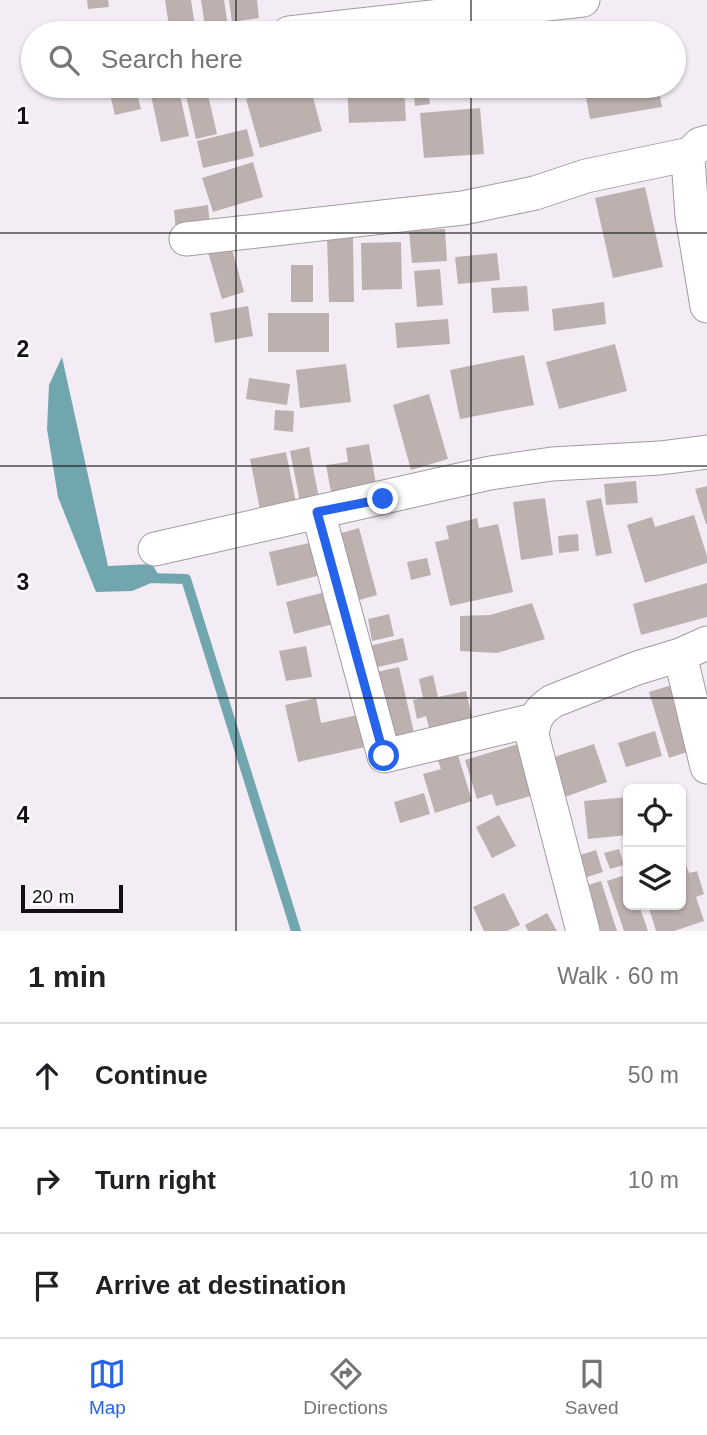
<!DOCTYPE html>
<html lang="en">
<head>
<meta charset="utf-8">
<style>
	:root { --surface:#fff; --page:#f2f2f2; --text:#202124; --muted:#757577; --line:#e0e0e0; --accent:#2563eb }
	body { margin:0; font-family:Arial,sans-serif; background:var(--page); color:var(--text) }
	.controls { position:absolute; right:21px; bottom:21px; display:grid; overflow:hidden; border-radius:10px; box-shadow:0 2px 5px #0004 }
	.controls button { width:63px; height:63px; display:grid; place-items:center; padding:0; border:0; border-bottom:2px solid var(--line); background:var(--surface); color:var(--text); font:35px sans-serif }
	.scale { position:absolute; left:21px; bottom:18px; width:102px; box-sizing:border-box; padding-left:7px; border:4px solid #121012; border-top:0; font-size:19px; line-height:24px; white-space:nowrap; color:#121012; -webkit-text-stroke:5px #fefbfe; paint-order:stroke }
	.stop { position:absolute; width:21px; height:21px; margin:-16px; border:5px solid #2563eb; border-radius:50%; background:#fff }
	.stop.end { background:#2563eb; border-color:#fff; box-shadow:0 2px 7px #0008 }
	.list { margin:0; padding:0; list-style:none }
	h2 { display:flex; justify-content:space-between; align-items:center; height:91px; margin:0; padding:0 28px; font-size:30px }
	h2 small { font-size:23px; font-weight:400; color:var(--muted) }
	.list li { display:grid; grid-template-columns:46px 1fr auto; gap:21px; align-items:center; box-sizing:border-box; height:105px; padding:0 28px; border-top:2px solid var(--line) }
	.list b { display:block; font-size:26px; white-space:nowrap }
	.list em { font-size:23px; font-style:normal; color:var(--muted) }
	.icon { flex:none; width:38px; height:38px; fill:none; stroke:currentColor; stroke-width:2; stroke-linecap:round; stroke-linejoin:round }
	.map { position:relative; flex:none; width:707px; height:931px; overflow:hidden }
	.search { position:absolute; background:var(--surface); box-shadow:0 2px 5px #0004; left:21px; right:21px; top:21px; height:77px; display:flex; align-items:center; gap:18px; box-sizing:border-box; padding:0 24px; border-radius:38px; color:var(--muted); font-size:26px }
	.sheet { height:406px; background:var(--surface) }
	nav { display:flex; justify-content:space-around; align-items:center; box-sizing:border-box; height:98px; border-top:2px solid var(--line); background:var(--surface); font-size:19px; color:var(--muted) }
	nav a { display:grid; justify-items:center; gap:4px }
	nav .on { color:var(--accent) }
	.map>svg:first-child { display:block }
	.water { fill:#71a6ae }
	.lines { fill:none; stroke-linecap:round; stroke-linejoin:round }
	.stream { stroke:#71a6ae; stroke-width:10 }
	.building { fill:#bdb1b0 }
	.street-casing { stroke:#a29ba2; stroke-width:35 }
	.street { stroke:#fff; stroke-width:33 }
	.route { stroke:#2563eb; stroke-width:9 }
	.grid { fill:none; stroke:#121012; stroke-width:2; stroke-opacity:0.55 }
	.grid-label { font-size:23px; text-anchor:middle; font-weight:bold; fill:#121012; stroke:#fefbfe; stroke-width:5; stroke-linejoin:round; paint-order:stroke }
</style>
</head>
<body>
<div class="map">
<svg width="707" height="931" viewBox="0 0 707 931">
	<rect width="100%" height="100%" fill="#f4ecf4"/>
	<path class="water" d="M62,357L108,566L152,564L161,579L132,591L96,592L58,497L47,429L49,385Z"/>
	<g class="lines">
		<path class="stream" d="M147,578L186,579L296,931"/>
	</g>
	<path class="building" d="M87,0H108L109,7L88,9Z
		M165,0H191L196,33H170Z
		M201,0H224L229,33H206Z
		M229,0H257L259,18L232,22Z
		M108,86H135L141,109L115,115Z
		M149,86H178L189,136L161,142Z
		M190,86H206L217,134L196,139L184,87Z
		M297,86H310L322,131L260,148L246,99Z
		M347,86H404L406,121L349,123Z
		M413,86H427L430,104L415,106Z
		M584,86H658L662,107L590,119Z
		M480,108L484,154L424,158L420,113Z
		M247,129L254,156L203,168L197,141Z
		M253,162L263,197L213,212L202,178Z
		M645,187L663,267L613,278L595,198Z
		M208,205L210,228L176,232L174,210Z
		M445,229L447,261L412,263L409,231Z
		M353,237L354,302H329L327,238Z
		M230,242L244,292L222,299L207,249Z
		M401,242L402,289L362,290L361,243Z
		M497,253L500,280L458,284L455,257Z
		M291,265H313V302H291Z
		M440,269L443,305L417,307L414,271Z
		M527,286L529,311L493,313L491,288Z
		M604,302L606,324L554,331L552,309Z
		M248,306L253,336L215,343L210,313Z
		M268,313H329V352H268Z
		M448,319L450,344L397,348L395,323Z
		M615,344L627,391L559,409L546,362Z
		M524,355L534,405L460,419L450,370Z
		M346,364L351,402L300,408L296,370Z
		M249,378L290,384L287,405L246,399Z
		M429,394L448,459L411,470L393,405Z
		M275,410L294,411L293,432L274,430Z
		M369,444L378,495L333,503L326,465L348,462L346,448Z
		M309,447L320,503L301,507L290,451Z
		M286,452L298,513L262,520L250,459Z
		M636,481L638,503L606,505L604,484Z
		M707,486V524H706L695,489Z
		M545,498L553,555L521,560L513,502Z
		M601,498L612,553L596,556L586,501Z
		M694,515L707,556V563L645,583L627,525L652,517L655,527Z
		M477,518L479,528L498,524L513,592L450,606L435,542L449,539L446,526Z
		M359,528L377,595L356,601L338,534Z
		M578,534L579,551L559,553L558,536Z
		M318,541L325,574L277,586L269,552Z
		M427,558L431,575L411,580L407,562Z
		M707,583V617L641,635L633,604Z
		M333,590L341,622L294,634L286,602Z
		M532,603L545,639L497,653L460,651V616L490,615Z
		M389,614L394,636L372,641L368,619Z
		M403,638L408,660L370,669L365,647Z
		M306,646L312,677L286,681L279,651Z
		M399,667L414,733L387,738L372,673Z
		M433,675L438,697L466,691L473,721L430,731L426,716L417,719L413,700L423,698L419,679Z
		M672,685L693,750L669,758L649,692Z
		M316,698L321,723L367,713L374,745L298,762L285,705Z
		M655,731L662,756L626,767L618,743Z
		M518,744L534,795L496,806L492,794L477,799L465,760Z
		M594,744L607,782L562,798L548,759Z
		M457,752L472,801L435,813L423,774L441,769L437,758Z
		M424,793L430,814L400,823L394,802Z
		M628,797V835L588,839L584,801Z
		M681,800H683L686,830H681Z
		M499,815L516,846L492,858L476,827Z
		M619,849L624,865L610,869L604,853Z
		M596,850L603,872L584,878L577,856Z
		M683,857L689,873L697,871L704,894L696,897L704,921L674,931H656L648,905H681V858Z
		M628,874V905H639L648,931H624L607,881Z
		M601,881L617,931H593L579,888Z
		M504,893L520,925L507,931H484L473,907Z
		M547,913L557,931H528L525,925Z"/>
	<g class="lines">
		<defs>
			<path id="street" d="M289,33L583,0
				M690,154L688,158L692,216L707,306
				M186,239L463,208L535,193L586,176L690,154L700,144L707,142
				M318,512L384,756L534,720
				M155,549L490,473L552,464L660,458L707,452
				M680,655L707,767
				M583,931L532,735C534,718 539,710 553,701L637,668L680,655L707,643"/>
		</defs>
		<use href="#street" class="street-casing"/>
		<use href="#street" class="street"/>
	</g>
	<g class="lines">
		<path class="route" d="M383,499L317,512L384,756"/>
	</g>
	<path class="grid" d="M236,0V33M471,0V33M236,86V931M471,86V931M0,233H707M0,466H707M0,698H707"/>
	<g class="grid-label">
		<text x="23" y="124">1</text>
		<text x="23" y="357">2</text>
		<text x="23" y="590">3</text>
		<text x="23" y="823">4</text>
	</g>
</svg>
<div class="controls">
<button><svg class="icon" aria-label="locate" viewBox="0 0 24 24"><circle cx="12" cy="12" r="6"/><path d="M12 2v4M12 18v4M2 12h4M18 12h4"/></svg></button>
<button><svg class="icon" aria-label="layers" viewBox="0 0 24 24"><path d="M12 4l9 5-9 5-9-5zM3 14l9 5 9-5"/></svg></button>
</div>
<div class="scale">20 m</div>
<div class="stop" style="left:384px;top:756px"></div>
<div class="stop end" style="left:383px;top:499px"></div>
<div class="search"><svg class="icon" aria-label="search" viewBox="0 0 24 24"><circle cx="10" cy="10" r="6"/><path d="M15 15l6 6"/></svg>Search here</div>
</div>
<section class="sheet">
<h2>1 min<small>Walk · 60 m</small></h2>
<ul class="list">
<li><svg class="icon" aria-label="ahead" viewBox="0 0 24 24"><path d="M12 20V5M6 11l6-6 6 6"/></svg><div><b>Continue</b></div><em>50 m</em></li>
<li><svg class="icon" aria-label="right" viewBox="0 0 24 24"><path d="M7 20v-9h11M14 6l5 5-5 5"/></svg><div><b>Turn right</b></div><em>10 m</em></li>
<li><svg class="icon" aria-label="arrive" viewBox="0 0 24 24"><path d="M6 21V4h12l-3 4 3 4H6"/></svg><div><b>Arrive at destination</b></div></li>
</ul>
</section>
<nav>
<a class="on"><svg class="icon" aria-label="map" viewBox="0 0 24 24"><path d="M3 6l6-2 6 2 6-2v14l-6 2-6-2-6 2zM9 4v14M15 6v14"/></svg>Map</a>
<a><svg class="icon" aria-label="directions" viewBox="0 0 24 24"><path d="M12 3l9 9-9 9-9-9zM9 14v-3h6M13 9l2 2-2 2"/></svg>Directions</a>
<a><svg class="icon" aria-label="saved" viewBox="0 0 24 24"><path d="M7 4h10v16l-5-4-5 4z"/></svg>Saved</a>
</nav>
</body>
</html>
